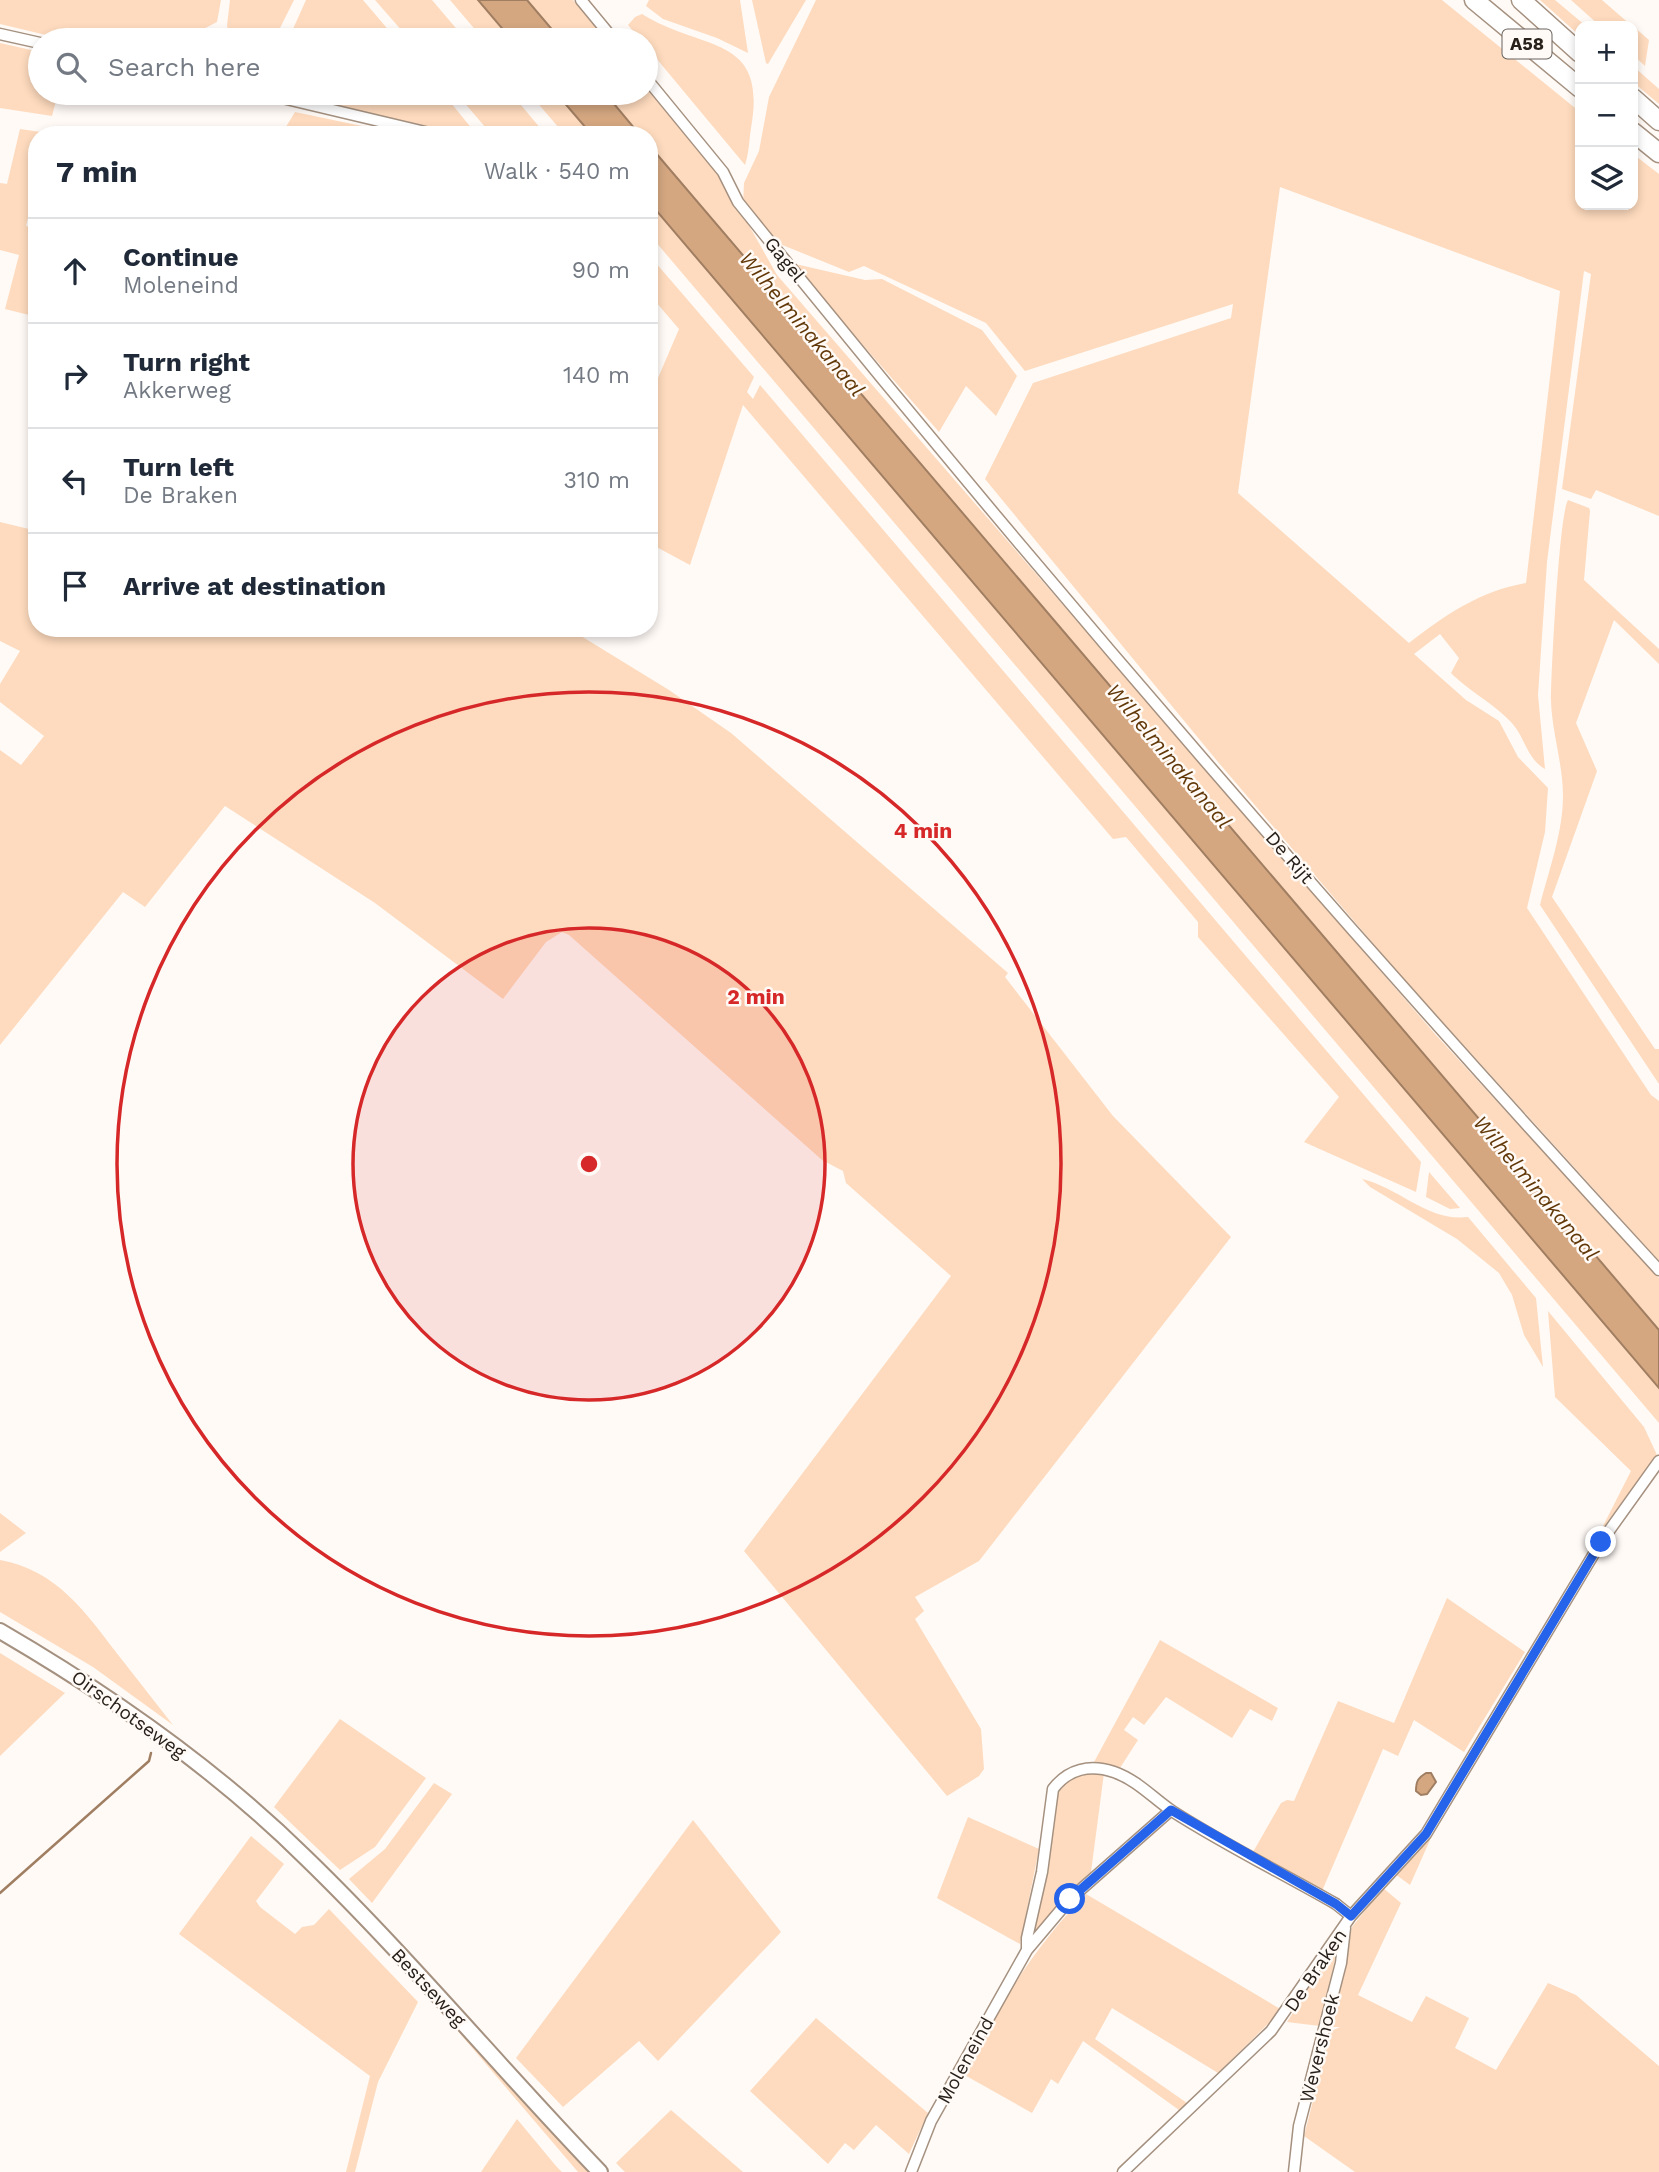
<!DOCTYPE html>
<html lang="en">
<head>
<meta charset="utf-8">
<style>
	:root { --surface:#fff; --page:#f6f6f7; --text:#1f2937; --muted:#747a83; --line:#e0e1e3 }
	body { margin:0; font-family:"Work Sans",sans-serif; background:var(--page); color:var(--text) }
	.controls { position:absolute; right:21px; top:21px; display:grid; overflow:hidden; border-radius:14px; box-shadow:0 4px 10px #0003 }
	.controls button { width:63px; height:63px; display:grid; place-items:center; padding:0; border:0; border-bottom:2px solid var(--line); background:var(--surface); color:var(--text); font:35px sans-serif }
	.stop { position:absolute; width:21px; height:21px; margin:-16px; border:5px solid #2563eb; border-radius:50%; background:#fff }
	.stop.end { background:#2563eb; border-color:#fff; box-shadow:0 2px 7px #0008 }
	.list { margin:0; padding:0; list-style:none }
	h2 { display:flex; justify-content:space-between; align-items:center; height:91px; margin:0; padding:0 28px; font-size:30px }
	h2 small { font-size:23px; font-weight:400; color:var(--muted) }
	.list li { display:grid; grid-template-columns:46px 1fr auto; gap:21px; align-items:center; box-sizing:border-box; height:105px; padding:0 28px; border-top:2px solid var(--line) }
	.list b { display:block; font-size:26px; white-space:nowrap }
	.list p { margin:0; font-size:23px; white-space:nowrap; color:var(--muted) }
	.list em { font-size:23px; font-style:normal; color:var(--muted) }
	.icon { flex:none; width:38px; height:38px; fill:none; stroke:currentColor; stroke-width:2; stroke-linecap:round; stroke-linejoin:round }
	.map { position:relative; flex:none; width:1659px; height:2172px; overflow:hidden }
	.search { position:absolute; background:var(--surface); box-shadow:0 4px 10px #0003; left:28px; top:28px; width:630px; height:77px; display:flex; align-items:center; gap:18px; box-sizing:border-box; padding:0 24px; border-radius:38px; color:var(--muted); font-size:26px }
	.panel { position:absolute; background:var(--surface); box-shadow:0 4px 10px #0003; left:28px; top:126px; width:630px; height:511px; border-radius:28px }
	.map>svg:first-child { display:block }
	.green { fill:#fedbbe; fill-rule:evenodd }
	.water { fill:#d4a781; stroke:#a07e62; stroke-width:2 }
	.lines { fill:none; stroke-linecap:round; stroke-linejoin:round }
	.stream { stroke:#a07e62; stroke-width:2.5 }
	.street-casing { stroke:#a59180; stroke-width:13 }
	.secondary-casing { stroke:#a59180; stroke-width:18 }
	.highway-casing { stroke:#a59180; stroke-width:21 }
	.street { stroke:#fff; stroke-width:10 }
	.secondary { stroke:#fff; stroke-width:14 }
	.highway { stroke:#fff; stroke-width:18 }
	.route { stroke:#2563eb; stroke-width:9 }
	.ring { fill:none; stroke:#d62828; stroke-width:3.5 }
	.labels { text-anchor:middle; stroke-width:5; stroke-linejoin:round; paint-order:stroke }
	.shield { fill:#fffaf6; stroke:#68615c; stroke-width:2 }
	.shield-label { font-size:18px; font-weight:bold; fill:#28201a }
	.street-label { font-size:19px; fill:#28201a; stroke:#fffaf6 }
	.water-label { font-size:21px; font-style:italic; fill:#623809; stroke:#fffaf6 }
	.centre { fill:#d62828; stroke:#fffaf6; stroke-width:3.5 }
	.ring-label { font-size:21px; text-anchor:middle; font-weight:bold; fill:#d62828; stroke:#fffaf6; stroke-width:5; stroke-linejoin:round; paint-order:stroke }
</style>
</head>
<body>
<div class="map">
<svg width="1659" height="2172" viewBox="0 0 1659 2172">
	<rect width="100%" height="100%" fill="#fffaf6"/>
	<path class="green" d="M0,0H221L217,22L182,40H67L0,24Z
		M230,0H294L274,40H230L227,25Z
		M306,0H363L397,40H288Z
		M375,0H432L466,40H410Z
		M450,0H478L512,40H484Z
		M527,0H573L608,40H561Z
		M649,0H740L748,53L717,38L663,19L646,6Z
		M752,0H806L768,64L766,63Z
		M816,0H1442L1580,112V205H1633V154L1659,174V516L1596,490L1591,499L1562,489L1591,274L1584,271L1547,562L1538,695L1545,769C1526,758 1525,736 1510,721C1494,704 1472,693 1454,676L1451,673L1459,658L1440,634L1414,654L1466,700L1499,721L1518,757L1548,788L1545,832L1527,908L1651,1095L1659,1101V1261L1401,976L1218,762L985,479L1033,383L1231,318L1233,304L1025,371L986,323L864,266L849,272L775,242L743,206L744,183L759,151L769,97ZM1280,187L1560,291L1526,583C1480,591 1445,615 1409,643L1238,493Z
		M1540,0H1555L1586,26H1580V36Z
		M1571,0H1602L1632,26H1600Z
		M642,14C702,52 768,33 751,128C749,141 749,153 745,165L646,46V40H641L628,25L635,17Z
		M1633,26L1649,40L1645,66L1633,55Z
		M0,43L40,52V93H58L52,116L0,108Z
		M1633,66L1659,89V104L1633,82Z
		M646,85L718,171L777,275L1435,1034L1659,1278V1330L649,145V135H640L605,93H646Z
		M304,93H443L477,135H465L300,97Z
		M456,93H511L546,135H492Z
		M529,93H556L592,135H565Z
		M295,112L405,135H281Z
		M20,129L48,133L37,135V181L26,226L37,229V317L5,309L19,255L0,250V183L7,184Z
		M649,202L1659,1388V1423L649,234Z
		M649,255L754,377L747,392L753,399L760,385L1421,1162L1416,1192L1304,1142L1339,1097L1198,937V922L1126,837L1113,839L743,405L690,565L649,543V399L679,329L649,294Z
		M791,263L865,280L882,279L982,330L1017,376L996,416L966,386L939,432Z
		M1568,500L1589,508L1590,511L1584,580L1659,649V664L1614,620L1576,723L1597,771L1552,897L1655,1049H1659V1084L1540,905C1549,870 1563,832 1563,796C1563,764 1552,733 1551,701C1551,674 1559,515 1568,500Z
		M0,522L37,531V628H568L669,690L731,733L1008,973L1005,977L1113,1116L1231,1237L979,1561L915,1597L924,1611L915,1619L981,1729L984,1769L979,1776L947,1796L744,1551L951,1276L846,1183L843,1171L822,1160L569,935L562,932L546,942L503,999L375,903L225,806L145,907L123,892L0,1045V750L21,765L44,736L0,702V684L20,651L0,641Z
		M1429,1172L1460,1208L1450,1209L1426,1197Z
		M1362,1179C1400,1188 1428,1222 1468,1217L1536,1298L1543,1367L1524,1335L1512,1295L1499,1273L1457,1239L1370,1187Z
		M1548,1311L1644,1427L1657,1455L1600,1532L1631,1471L1555,1397Z
		M0,1513L26,1533L0,1552Z
		M0,1560C57,1570 86,1613 119,1656C137,1679 155,1702 173,1725L93,1667L0,1612Z
		M1447,1598L1525,1652L1464,1752L1414,1720L1398,1756L1383,1749L1322,1891L1253,1852L1281,1803L1287,1800L1294,1801L1338,1701L1394,1723Z
		M1160,1640L1278,1708L1272,1721L1250,1709L1232,1738L1166,1697L1144,1725L1133,1717L1124,1730L1138,1740L1118,1771L1093,1764Z
		M0,1653L65,1693L0,1756Z
		M340,1719L426,1778L375,1847L340,1870L274,1807Z
		M1085,1773H1104L1091,1872L1034,1934L1057,1794L1071,1777Z
		M434,1783L452,1794L372,1903L349,1879L385,1849Z
		M968,1817L1039,1849L1020,1944L937,1898Z
		M693,1820L781,1932L658,2061L639,2041L563,2107L516,2058Z
		M251,1836L284,1864L256,1901L260,1907L295,1934L302,1927L314,1925L329,1909L418,2002L378,2082L355,2172H346L370,2076L179,1934Z
		M1428,1836L1430,1840L1410,1885L1395,1874Z
		M1383,1888L1401,1903L1358,1995L1412,2022L1426,1996L1469,2018L1455,2048L1496,2070L1548,1983L1576,1995L1659,2066V2172H1355L1304,2136L1331,2031L1340,2027H1333L1352,1927Z
		M1086,1894L1282,2010L1218,2073L1112,2008L1095,2039L1187,2103L1179,2110L1083,2041L1058,2084L1051,2079L1032,2113L961,2073C998,2008 1034,1947 1086,1894Z
		M1339,1941L1320,2026L1287,2022Z
		M439,2009L450,2015L593,2172H578Z
		M816,2018L928,2113L909,2154L876,2125L854,2150L845,2143L828,2164L750,2091Z
		M671,2110L743,2172H625L616,2163Z
		M517,2119L556,2166L562,2172H481Z"/>
	<path class="water" d="M478,0H527L561,40H512Z
		M556,93H605L640,135H592Z
		M649,145L1659,1330V1388L649,202Z
		M1426,1773H1431L1436,1782L1427,1794L1421,1795L1416,1791C1416,1781 1418,1778 1426,1773Z"/>
	<g class="lines">
		<path class="stream" d="M0,1893L149,1761L151,1753"/>
		<defs>
			<path id="street" d="M581,0L614,40
				M0,34L40,43
				M646,78L723,172L738,202C1033,568 1341,924 1659,1270
				M261,93L438,135
				M1027,1950V1938L1042,1872L1053,1789C1068,1769 1090,1764 1114,1772C1137,1780 1153,1798 1172,1811C1225,1845 1282,1873 1336,1904L1351,1916
				M911,2172L931,2121L1027,1950L1070,1899L1171,1810
				M1123,2172L1271,2031L1351,1916L1426,1834L1601,1542L1659,1461
				M1294,2172L1299,2126L1341,1963L1345,1928"/>
			<path id="secondary" d="M0,1631C110,1695 215,1768 306,1858C409,1958 501,2069 600,2172"/>
			<path id="highway" d="M1474,0L1580,88
				M1521,0L1580,53
				M1633,98L1659,121
				M1633,132L1659,153"/>
		</defs>
		<use href="#street" class="street-casing"/>
		<use href="#secondary" class="secondary-casing"/>
		<use href="#highway" class="highway-casing"/>
		<use href="#street" class="street"/>
		<use href="#secondary" class="secondary"/>
		<use href="#highway" class="highway"/>
	</g>
	<g class="lines">
		<path class="route" d="M1070,1899L1171,1810L1336,1904L1351,1916L1426,1834L1601,1542"/>
	</g>
	<circle cx="589" cy="1164" r="236" fill="#d62828" fill-opacity=".12"/>
	<g class="ring">
		<circle cx="589" cy="1164" r="236"/>
		<circle cx="589" cy="1164" r="472"/>
	</g>
	<g class="labels">
		<rect class="shield" x="1502.5" y="29.5" width="49" height="29" rx="5"/>
		<g class="shield-label">
			<text x="1527" y="50">A58</text>
		</g>
		<g class="street-label">
			<text transform="translate(785 259) rotate(51)" y="7">Gagel</text>
			<text transform="translate(1290 857) rotate(49)" y="7">De Rijt</text>
			<text transform="translate(129 1714) rotate(36)" y="7">Oirschotseweg</text>
			<text transform="translate(1315 1970) rotate(-56)" y="7">De Braken</text>
			<text transform="translate(429 1987) rotate(47)" y="7">Bestseweg</text>
			<text transform="translate(1319 2048) rotate(-76)" y="7">Wevershoek</text>
			<text transform="translate(965 2060) rotate(-61)" y="7">Moleneind</text>
		</g>
		<g class="water-label">
			<text transform="translate(802 324) rotate(50)" y="7">Wilhelminakanaal</text>
			<text transform="translate(1169 756) rotate(50)" y="7">Wilhelminakanaal</text>
			<text transform="translate(1536 1188) rotate(50)" y="7">Wilhelminakanaal</text>
		</g>
	</g>
	<circle cx="589" cy="1164" r="10" class="centre"/>
	<g class="ring-label">
		<text x="923" y="838">4 min</text>
		<text x="756" y="1004">2 min</text>
	</g>
</svg>
<div class="controls">
<button>+</button>
<button>−</button>
<button><svg class="icon" aria-label="layers" viewBox="0 0 24 24"><path d="M12 4l9 5-9 5-9-5zM3 14l9 5 9-5"/></svg></button>
</div>
<div class="stop" style="left:1070px;top:1899px"></div>
<div class="stop end" style="left:1601px;top:1542px"></div>
<div class="search"><svg class="icon" aria-label="search" viewBox="0 0 24 24"><circle cx="10" cy="10" r="6"/><path d="M15 15l6 6"/></svg>Search here</div>
<section class="panel">
<h2>7 min<small>Walk · 540 m</small></h2>
<ul class="list">
<li><svg class="icon" aria-label="ahead" viewBox="0 0 24 24"><path d="M12 20V5M6 11l6-6 6 6"/></svg><div><b>Continue</b><p>Moleneind</p></div><em>90 m</em></li>
<li><svg class="icon" aria-label="right" viewBox="0 0 24 24"><path d="M7 20v-9h11M14 6l5 5-5 5"/></svg><div><b>Turn right</b><p>Akkerweg</p></div><em>140 m</em></li>
<li><svg class="icon" aria-label="left" viewBox="0 0 24 24"><path d="M17 20v-9H6M10 6l-5 5 5 5"/></svg><div><b>Turn left</b><p>De Braken</p></div><em>310 m</em></li>
<li><svg class="icon" aria-label="arrive" viewBox="0 0 24 24"><path d="M6 21V4h12l-3 4 3 4H6"/></svg><div><b>Arrive at destination</b></div></li>
</ul>
</section>
</div>
</body>
</html>
